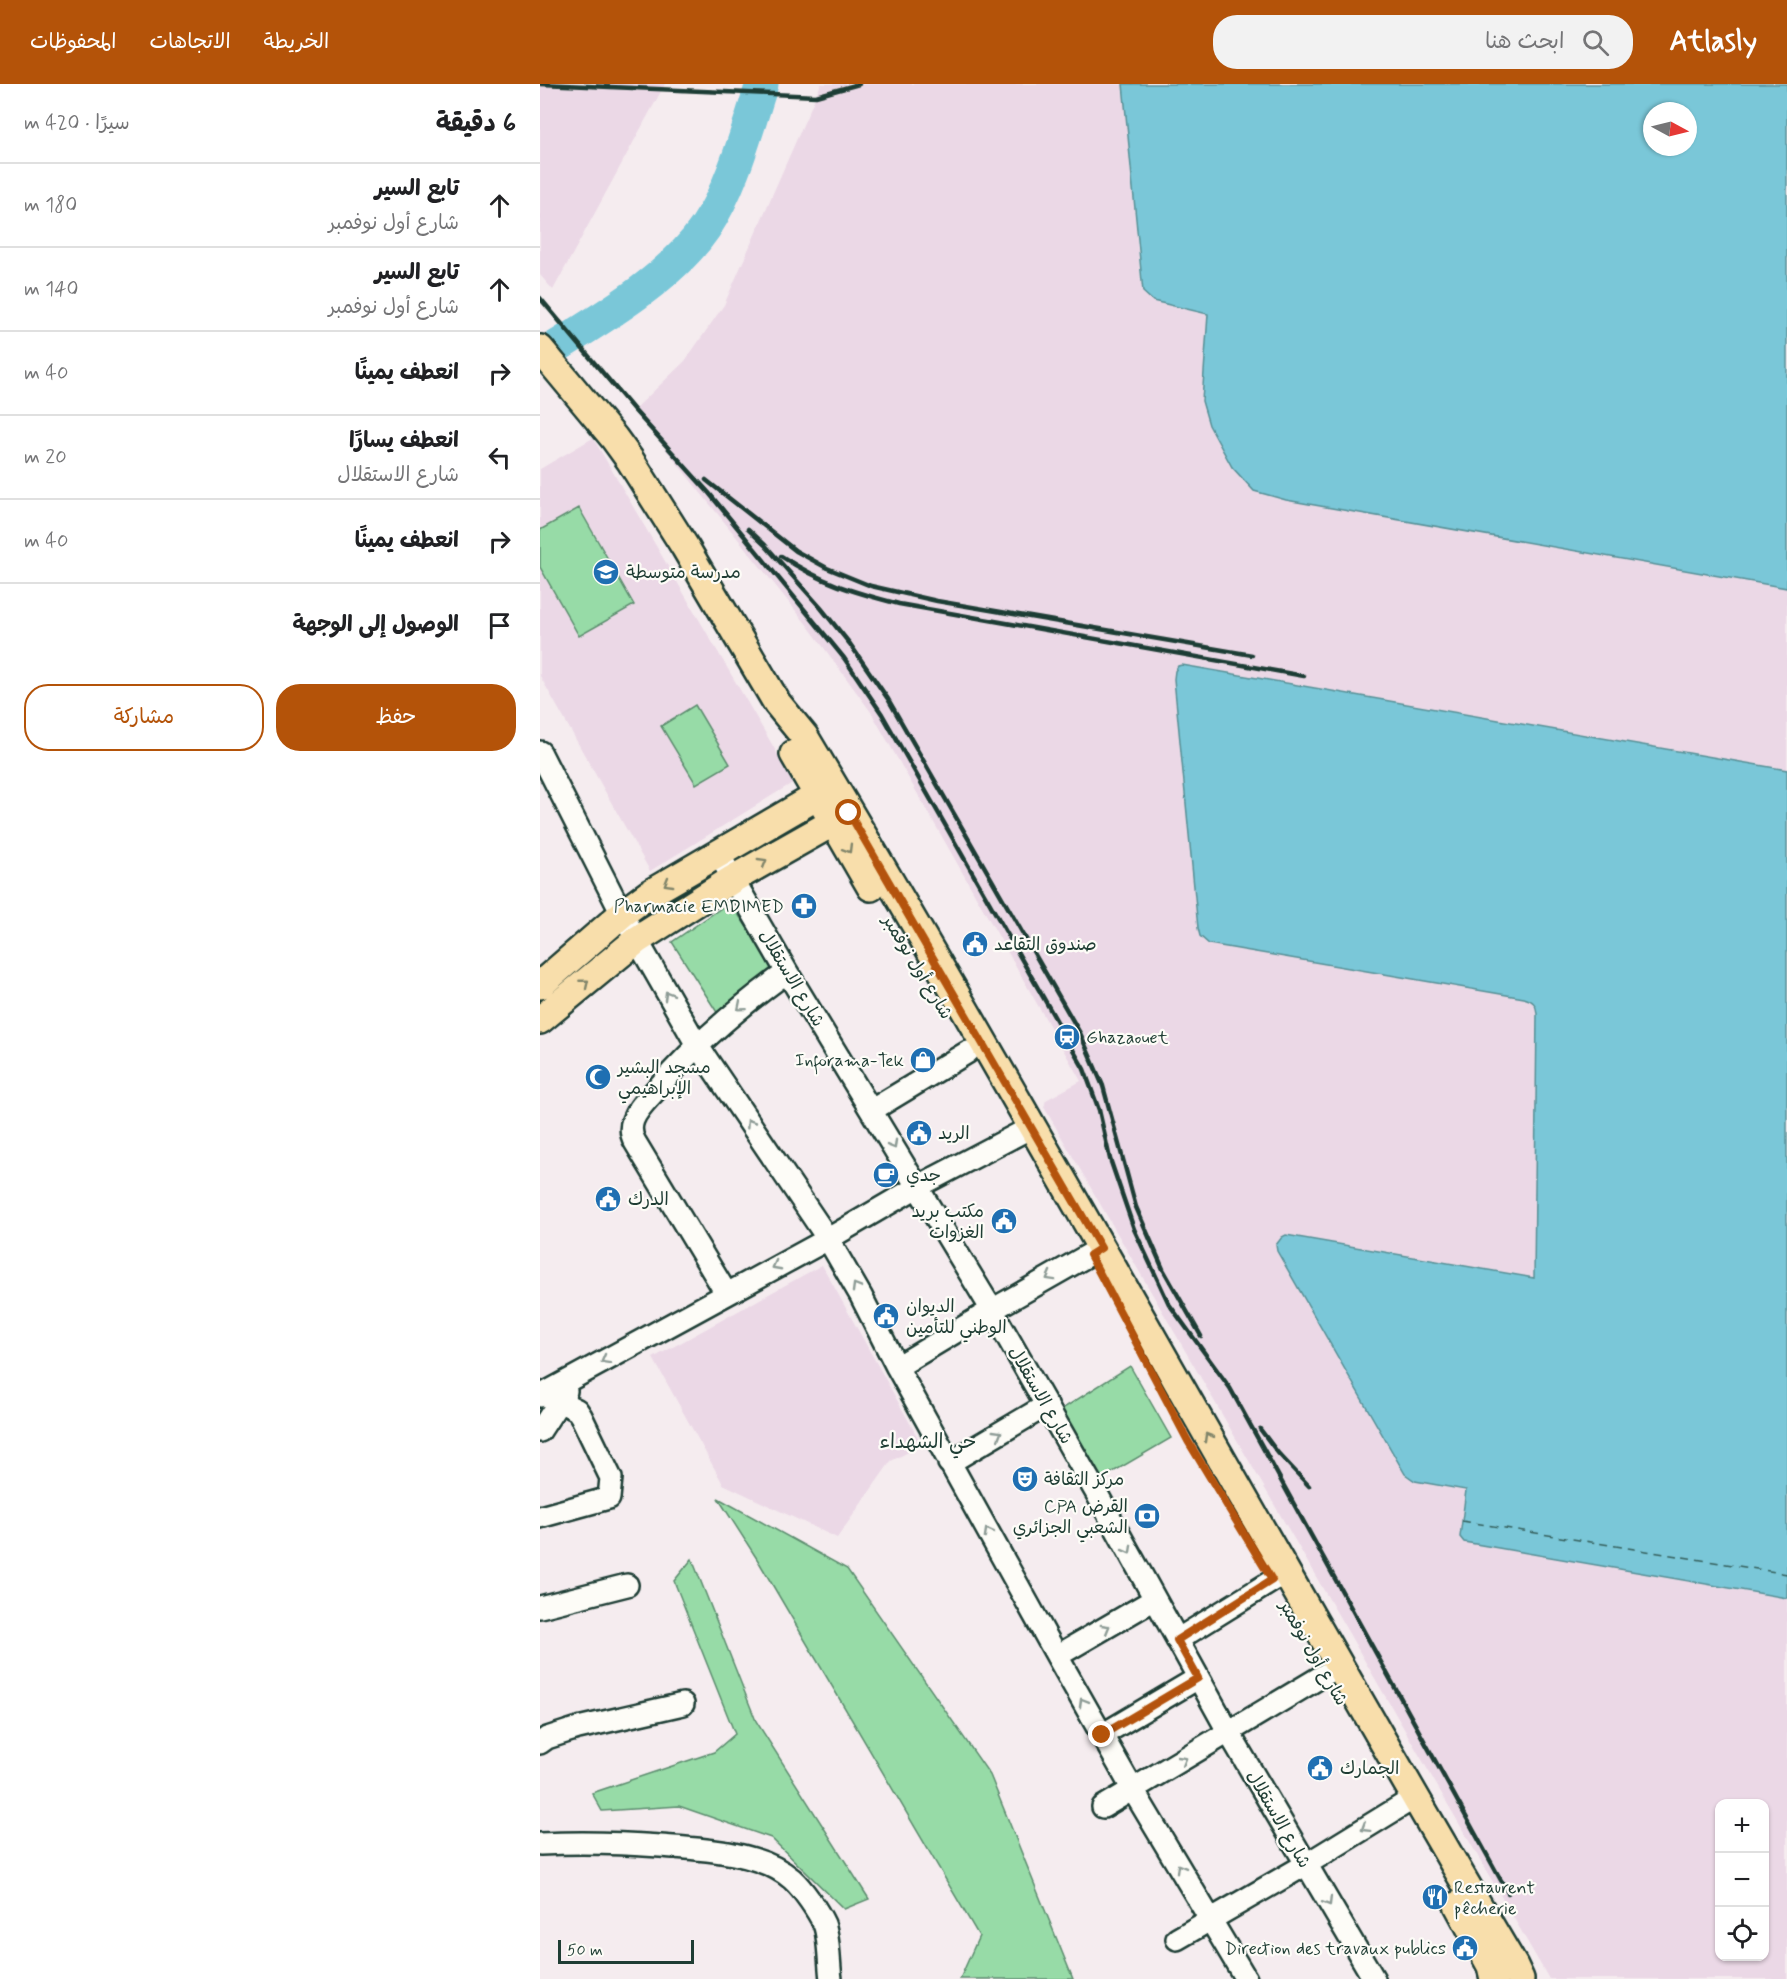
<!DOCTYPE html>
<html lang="ar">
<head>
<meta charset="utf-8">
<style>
	:root { --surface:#fff; --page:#f2f2f2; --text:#202124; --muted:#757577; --line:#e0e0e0; --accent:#b45309 }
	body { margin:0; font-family:Mynerve,"Playpen Sans Arabic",sans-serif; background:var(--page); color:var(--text); direction:rtl }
	.controls { position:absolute; right:18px; bottom:18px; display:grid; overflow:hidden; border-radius:12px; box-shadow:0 2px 4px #0004 }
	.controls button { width:54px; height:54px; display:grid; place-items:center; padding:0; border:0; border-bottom:2px solid var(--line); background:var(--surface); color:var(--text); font:30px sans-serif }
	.compass { position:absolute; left:1103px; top:18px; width:54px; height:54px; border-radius:50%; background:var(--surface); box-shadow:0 2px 4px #0004; rotate:97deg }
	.scale { position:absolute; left:18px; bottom:15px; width:136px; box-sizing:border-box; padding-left:6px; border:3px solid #1f3d34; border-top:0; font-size:16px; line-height:21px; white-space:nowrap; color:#1f3d34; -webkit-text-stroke:4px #fdfcf7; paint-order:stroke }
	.stop { position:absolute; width:18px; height:18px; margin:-14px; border:4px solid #b45309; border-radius:50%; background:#fff }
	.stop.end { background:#b45309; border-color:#fff; box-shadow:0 2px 6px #0008 }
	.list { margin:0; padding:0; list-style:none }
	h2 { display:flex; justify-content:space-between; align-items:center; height:78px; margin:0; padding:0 24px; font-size:26px }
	h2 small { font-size:20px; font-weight:400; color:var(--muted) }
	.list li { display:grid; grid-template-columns:39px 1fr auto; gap:18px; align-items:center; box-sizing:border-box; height:84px; padding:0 24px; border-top:2px solid var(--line) }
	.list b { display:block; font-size:22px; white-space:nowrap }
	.list p { margin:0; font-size:20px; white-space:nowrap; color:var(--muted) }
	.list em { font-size:20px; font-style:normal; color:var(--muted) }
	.actions { display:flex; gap:12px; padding:18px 24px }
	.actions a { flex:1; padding:14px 0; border:2px solid var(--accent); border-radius:24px; text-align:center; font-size:21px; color:var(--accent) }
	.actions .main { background:var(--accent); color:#fff }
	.icon { flex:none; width:33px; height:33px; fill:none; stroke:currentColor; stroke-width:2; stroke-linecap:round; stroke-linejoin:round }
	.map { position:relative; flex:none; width:1247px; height:1895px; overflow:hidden; direction:ltr }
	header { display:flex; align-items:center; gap:36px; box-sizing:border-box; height:84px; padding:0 30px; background:var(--accent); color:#fff }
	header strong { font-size:28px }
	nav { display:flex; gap:33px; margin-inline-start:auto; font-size:21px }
	.search { width:420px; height:54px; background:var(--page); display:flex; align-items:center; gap:15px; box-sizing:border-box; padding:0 21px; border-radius:24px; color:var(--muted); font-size:22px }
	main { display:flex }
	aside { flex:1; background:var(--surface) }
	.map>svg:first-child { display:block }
	.built { fill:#ebd8e6; fill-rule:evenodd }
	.green { fill:#97dba7; stroke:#5b8c6e; stroke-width:1.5 }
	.water { fill:#7ac7d8; stroke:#569096; stroke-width:1.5; fill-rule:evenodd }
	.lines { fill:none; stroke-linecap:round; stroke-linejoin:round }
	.river { stroke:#7ac7d8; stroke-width:33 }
	.ferry { stroke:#36605d; stroke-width:1.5; stroke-dasharray:8 6; stroke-linecap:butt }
	.minor-casing { stroke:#1f3d34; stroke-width:26 }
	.major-casing { stroke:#1f3d34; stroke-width:32 }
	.minor { stroke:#fdfcf7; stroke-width:21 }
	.major { stroke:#f8deab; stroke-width:27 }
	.rail { stroke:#1f3d34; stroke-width:4.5 }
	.oneway { stroke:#81856a }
	.oneway2 { stroke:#8e9c96 }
	.route { stroke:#b45309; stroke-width:8 }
	.labels { text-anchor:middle; stroke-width:4.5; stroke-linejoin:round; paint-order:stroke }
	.poi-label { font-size:18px; fill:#1f3d34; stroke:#fdfcf7; text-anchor:start }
	.street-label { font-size:18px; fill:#1f3d34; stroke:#fdfcf7 }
	.neighbourhood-label { font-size:20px; fill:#1f3d34; stroke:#fdfcf7 }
</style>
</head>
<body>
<header>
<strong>Atlasly</strong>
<div class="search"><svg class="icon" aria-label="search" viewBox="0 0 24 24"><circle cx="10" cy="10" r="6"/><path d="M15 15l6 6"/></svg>ابحث هنا</div>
<nav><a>الخريطة</a><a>الاتجاهات</a><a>المحفوظات</a></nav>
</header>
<main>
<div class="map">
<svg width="1247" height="1895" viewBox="0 0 1247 1895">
	<rect width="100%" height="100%" fill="#f5ecef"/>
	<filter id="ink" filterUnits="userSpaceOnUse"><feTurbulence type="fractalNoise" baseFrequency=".0167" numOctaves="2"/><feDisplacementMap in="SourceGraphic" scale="12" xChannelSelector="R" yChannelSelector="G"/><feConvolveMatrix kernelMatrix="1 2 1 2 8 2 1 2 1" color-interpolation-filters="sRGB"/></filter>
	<g filter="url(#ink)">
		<path class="built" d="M0,0H125L13,206L0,191Z
			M281,0H583L601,198L613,217L668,230L662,317L669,341L692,383L714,407L746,416L1247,504V686L656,583L642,581L635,587L634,595L658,844L984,914L992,916L996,920L997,930L994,1194L746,1151L741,1153L736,1161L865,1390L867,1393L926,1406L922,1437L924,1458L1247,1514V1895H1009L504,1023L506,1016L541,997L331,628L268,542L94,326L145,277L184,221ZM1180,1720H1224V1872H1180Z
			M53,354L254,698L110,787L0,592V385Z
			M282,1181L382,1361L351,1377L297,1454L183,1400L113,1274Z"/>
		<path class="green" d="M39,424L94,521L39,552L0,483V446Z
			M155,621L190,680L156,700L121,642Z
			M190,818L234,884L180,933L132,858Z
			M590,1282L631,1354L561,1395L522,1325Z
			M178,1414L307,1485L450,1691L533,1895H420L439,1852L219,1478Z
			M152,1475L216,1637L329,1815L304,1825L231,1754L139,1722L62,1727L52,1709L174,1668L195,1650L134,1497Z"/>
		<path class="water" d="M583,0H1247V504L746,416L714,407L692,383L669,341L662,317L668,230L613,217L603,208ZM1112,27H1148V63H1112Z
			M642,581L1247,686V1514L924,1458L920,1453L926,1406L875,1397L865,1390L737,1167L736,1161L742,1153L746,1151L994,1194L997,930C996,920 994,917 984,914L669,860L660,852L658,844L634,595L635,587L638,582Z"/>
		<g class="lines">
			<path class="river" d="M0,273C53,239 129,197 165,144C192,104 207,46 222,0"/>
			<path class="ferry" d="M922,1437L1247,1490"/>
			<defs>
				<path id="minor" d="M0,668L82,830L157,961L288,1155L321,1212L357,1283L517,1572L593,1706L706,1895
					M185,781L247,888L452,1226L557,1410L689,1649L834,1895
					M332,1026L428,968
					M186,1209L95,1058C91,1051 90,1044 93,1036C97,1025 107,1016 115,1007C154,961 199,923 247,888
					M357,1283L452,1226L561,1164
					M0,1312L288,1155L377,1103L492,1043
					M0,1347L26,1307
					M409,1379L507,1321
					M0,1433L69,1414L71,1394L41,1332L37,1326L19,1317
					M0,1523L87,1501
					M637,1556L745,1489
					M517,1572L615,1515
					M562,1651L658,1594
					M0,1659L7,1654L38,1644L143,1620
					M563,1723L799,1582
					M0,1760C40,1758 80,1759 120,1762C160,1765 220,1767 252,1795C263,1805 278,1827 284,1840C289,1851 289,1881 291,1895
					M637,1855L765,1781L874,1714"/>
				<path id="major" d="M0,265L74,354L90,376L145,463L237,619L264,652C507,1058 733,1475 974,1882L980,1895
					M254,670L331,803
					M0,901L82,830L109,810L293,703
					M0,936L97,856L193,795L308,730
					M918,1821L951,1882L954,1895"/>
			</defs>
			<use href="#minor" class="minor-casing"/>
			<use href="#major" class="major-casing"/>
			<use href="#minor" class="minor"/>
			<use href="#major" class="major"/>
			<path class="rail" d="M1,0L276,12L319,0
				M0,214L94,326L169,409L304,574L342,630L544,985L559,1026L570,1075L594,1145L629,1220L690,1304L968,1809
				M166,396L256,467L287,484L331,502L397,517L712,571
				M208,445L225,461L281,524L310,560L348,615L540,949L563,1002L596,1123L623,1185L661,1252
				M241,472C282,499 313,508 359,520L764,592
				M720,1345L738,1369L769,1402"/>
		</g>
		<defs><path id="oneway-chevron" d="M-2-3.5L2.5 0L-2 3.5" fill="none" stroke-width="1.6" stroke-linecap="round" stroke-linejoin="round" transform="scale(1.5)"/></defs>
		<g class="oneway">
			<use href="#oneway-chevron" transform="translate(308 765) rotate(59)"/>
			<use href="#oneway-chevron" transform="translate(223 778) rotate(-30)"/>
			<use href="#oneway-chevron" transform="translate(128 799) rotate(150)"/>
			<use href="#oneway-chevron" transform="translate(45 899) rotate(-39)"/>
			<use href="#oneway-chevron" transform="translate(668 1353) rotate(-120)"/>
		</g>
		<g class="oneway2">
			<use href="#oneway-chevron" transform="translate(128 911) rotate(-120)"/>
			<use href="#oneway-chevron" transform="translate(201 923) rotate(140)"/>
			<use href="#oneway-chevron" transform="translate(210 1039) rotate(-124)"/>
			<use href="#oneway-chevron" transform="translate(353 1061) rotate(60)"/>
			<use href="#oneway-chevron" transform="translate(236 1182) rotate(152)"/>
			<use href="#oneway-chevron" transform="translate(510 1193) rotate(151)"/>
			<use href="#oneway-chevron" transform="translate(316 1203) rotate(-120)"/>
			<use href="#oneway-chevron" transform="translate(65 1276) rotate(151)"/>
			<use href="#oneway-chevron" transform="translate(458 1350) rotate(-31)"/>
			<use href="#oneway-chevron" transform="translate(448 1448) rotate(-119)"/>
			<use href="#oneway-chevron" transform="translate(588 1466) rotate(61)"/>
			<use href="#oneway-chevron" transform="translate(566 1544) rotate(-30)"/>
			<use href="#oneway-chevron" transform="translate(543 1618) rotate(-120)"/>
			<use href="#oneway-chevron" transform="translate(643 1676) rotate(-31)"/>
			<use href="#oneway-chevron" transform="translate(825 1744) rotate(148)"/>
			<use href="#oneway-chevron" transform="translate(640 1784) rotate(-120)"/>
			<use href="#oneway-chevron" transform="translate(788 1818) rotate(59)"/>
		</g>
	</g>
	<g class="lines" filter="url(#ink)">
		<path class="route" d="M309,729L561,1164L550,1171L648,1357L732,1496L637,1556L658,1594L562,1651"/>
	</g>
	<defs>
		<symbol id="school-disc" viewBox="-11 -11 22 22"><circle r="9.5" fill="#1f6fb2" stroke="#fdfcf7"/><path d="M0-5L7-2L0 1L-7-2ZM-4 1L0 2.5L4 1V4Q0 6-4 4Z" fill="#fff"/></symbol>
		<symbol id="pharmacy-disc" viewBox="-11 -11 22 22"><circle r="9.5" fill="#1f6fb2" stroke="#fdfcf7"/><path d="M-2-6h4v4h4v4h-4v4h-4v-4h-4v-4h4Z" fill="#fff"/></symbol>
		<symbol id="civic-disc" viewBox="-11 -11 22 22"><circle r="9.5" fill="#1f6fb2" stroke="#fdfcf7"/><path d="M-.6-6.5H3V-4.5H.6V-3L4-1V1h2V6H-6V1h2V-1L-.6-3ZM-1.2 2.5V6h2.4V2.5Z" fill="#fff"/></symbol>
		<symbol id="station-disc" viewBox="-11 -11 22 22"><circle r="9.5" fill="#1f6fb2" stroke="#fdfcf7"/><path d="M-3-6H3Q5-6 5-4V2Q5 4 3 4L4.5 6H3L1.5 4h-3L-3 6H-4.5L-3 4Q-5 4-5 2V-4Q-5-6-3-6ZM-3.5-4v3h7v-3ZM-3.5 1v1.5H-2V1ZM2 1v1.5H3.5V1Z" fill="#fff"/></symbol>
		<symbol id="shop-disc" viewBox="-11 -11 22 22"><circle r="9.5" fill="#1f6fb2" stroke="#fdfcf7"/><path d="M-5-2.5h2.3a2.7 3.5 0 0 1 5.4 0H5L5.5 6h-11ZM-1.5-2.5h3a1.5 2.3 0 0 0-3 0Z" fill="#fff"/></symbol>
		<symbol id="mosque-disc" viewBox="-11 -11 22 22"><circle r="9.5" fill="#1f6fb2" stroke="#fdfcf7"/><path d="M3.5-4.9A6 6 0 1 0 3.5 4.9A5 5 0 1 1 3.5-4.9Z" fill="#fff"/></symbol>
		<symbol id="cafe-disc" viewBox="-11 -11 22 22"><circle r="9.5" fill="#1f6fb2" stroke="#fdfcf7"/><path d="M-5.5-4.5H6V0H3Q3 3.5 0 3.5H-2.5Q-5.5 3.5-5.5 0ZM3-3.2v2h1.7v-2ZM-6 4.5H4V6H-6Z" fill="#fff"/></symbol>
		<symbol id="theatre-disc" viewBox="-11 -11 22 22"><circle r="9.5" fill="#1f6fb2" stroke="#fdfcf7"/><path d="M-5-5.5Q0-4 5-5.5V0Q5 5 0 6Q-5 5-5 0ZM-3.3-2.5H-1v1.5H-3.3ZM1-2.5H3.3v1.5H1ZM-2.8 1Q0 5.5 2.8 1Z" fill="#fff"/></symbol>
		<symbol id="bank-disc" viewBox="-11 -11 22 22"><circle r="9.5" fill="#1f6fb2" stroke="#fdfcf7"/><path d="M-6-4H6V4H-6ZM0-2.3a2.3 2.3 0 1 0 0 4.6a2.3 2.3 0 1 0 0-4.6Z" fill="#fff"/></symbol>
		<symbol id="restaurant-disc" viewBox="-11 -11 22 22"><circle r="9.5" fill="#1f6fb2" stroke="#fdfcf7"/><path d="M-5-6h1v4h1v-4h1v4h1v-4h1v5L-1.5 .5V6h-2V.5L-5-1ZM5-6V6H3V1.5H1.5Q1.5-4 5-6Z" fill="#fff"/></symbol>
	</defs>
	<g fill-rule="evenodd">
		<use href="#school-disc" x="51" y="473" width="30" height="30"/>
		<use href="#pharmacy-disc" x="249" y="807" width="30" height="30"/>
		<use href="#civic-disc" x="420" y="845" width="30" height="30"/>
		<use href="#station-disc" x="512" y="938" width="30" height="30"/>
		<use href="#shop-disc" x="368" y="961" width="30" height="30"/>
		<use href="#mosque-disc" x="43" y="978" width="30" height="30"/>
		<use href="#civic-disc" x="364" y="1034" width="30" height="30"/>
		<use href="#cafe-disc" x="331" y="1076" width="30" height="30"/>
		<use href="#civic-disc" x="53" y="1100" width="30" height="30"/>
		<use href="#civic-disc" x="449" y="1122" width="30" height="30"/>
		<use href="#civic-disc" x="331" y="1217" width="30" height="30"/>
		<use href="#theatre-disc" x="470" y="1380" width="30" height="30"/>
		<use href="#bank-disc" x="592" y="1417" width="30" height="30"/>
		<use href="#civic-disc" x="765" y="1669" width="30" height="30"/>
		<use href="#restaurant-disc" x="880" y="1798" width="30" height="30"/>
		<use href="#civic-disc" x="910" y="1849" width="30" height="30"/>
	</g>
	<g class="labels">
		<g class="poi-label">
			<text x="86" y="494">مدرسة متوسطة</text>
			<text x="244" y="828" text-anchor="end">Pharmacie EMDIMED</text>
			<text x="454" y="866">صندوق التقاعد</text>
			<text x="546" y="959">Ghazaouet</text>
			<text x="364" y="982" text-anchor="end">Inforama-Tek</text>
			<text x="78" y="989">مسجد البشير<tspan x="78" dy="21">الإبراهيمي</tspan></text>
			<text x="398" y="1055">الريد</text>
			<text x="366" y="1097">جدي</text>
			<text x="88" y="1121">الدرك</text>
			<text x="444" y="1133" text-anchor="end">مكتب بريد<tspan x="444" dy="21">الغزوات</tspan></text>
			<text x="366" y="1228">الديوان<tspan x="366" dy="21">الوطني للتأمين</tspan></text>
			<text x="504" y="1401">مركز الثقافة</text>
			<text x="588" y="1428" text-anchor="end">CPA القرض<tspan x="588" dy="21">الشعبي الجزائري</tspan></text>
			<text x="800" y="1690">الجمارك</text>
			<text x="914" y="1809">Restaurent<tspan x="914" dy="21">pêcherie</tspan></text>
			<text x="906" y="1870" text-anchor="end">Direction des travaux publics</text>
		</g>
		<g class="street-label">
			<text transform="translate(378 883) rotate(59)" y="6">شارع أول نوفمبر</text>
			<text transform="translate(252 894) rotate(59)" y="6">شارع الاستقلال</text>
			<text transform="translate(501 1311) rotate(60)" y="6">شارع الاستقلال</text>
			<text transform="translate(774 1569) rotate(60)" y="6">شارع أول نوفمبر</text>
			<text transform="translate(739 1735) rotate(60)" y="6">شارع الاستقلال</text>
		</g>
		<g class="neighbourhood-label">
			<text x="388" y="1364">حي الشهداء</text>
		</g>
	</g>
</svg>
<div class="controls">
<button>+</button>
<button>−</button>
<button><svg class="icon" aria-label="locate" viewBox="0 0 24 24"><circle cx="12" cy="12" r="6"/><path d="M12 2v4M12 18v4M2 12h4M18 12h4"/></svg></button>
</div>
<svg class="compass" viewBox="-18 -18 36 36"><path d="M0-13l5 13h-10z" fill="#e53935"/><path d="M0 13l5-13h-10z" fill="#757577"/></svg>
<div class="scale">50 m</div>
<div class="stop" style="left:309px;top:729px"></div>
<div class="stop end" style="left:562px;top:1651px"></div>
</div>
<aside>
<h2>6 دقيقة<small>سيرًا · 420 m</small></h2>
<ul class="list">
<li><svg class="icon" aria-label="ahead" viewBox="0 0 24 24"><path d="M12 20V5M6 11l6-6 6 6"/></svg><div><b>تابع السير</b><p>شارع أول نوفمبر</p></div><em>180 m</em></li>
<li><svg class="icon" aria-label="ahead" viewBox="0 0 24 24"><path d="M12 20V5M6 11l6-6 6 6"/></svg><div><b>تابع السير</b><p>شارع أول نوفمبر</p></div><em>140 m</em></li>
<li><svg class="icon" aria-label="right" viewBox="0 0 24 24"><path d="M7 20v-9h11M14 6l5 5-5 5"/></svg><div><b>انعطف يمينًا</b></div><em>40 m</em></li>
<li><svg class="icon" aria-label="left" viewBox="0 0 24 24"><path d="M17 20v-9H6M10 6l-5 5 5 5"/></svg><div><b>انعطف يسارًا</b><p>شارع الاستقلال</p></div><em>20 m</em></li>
<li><svg class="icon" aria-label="right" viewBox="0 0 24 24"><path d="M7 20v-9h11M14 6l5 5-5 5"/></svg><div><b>انعطف يمينًا</b></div><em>40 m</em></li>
<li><svg class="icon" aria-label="arrive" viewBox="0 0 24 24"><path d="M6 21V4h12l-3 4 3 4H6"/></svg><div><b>الوصول إلى الوجهة</b></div></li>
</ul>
<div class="actions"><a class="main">حفظ</a><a>مشاركة</a></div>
</aside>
</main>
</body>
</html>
